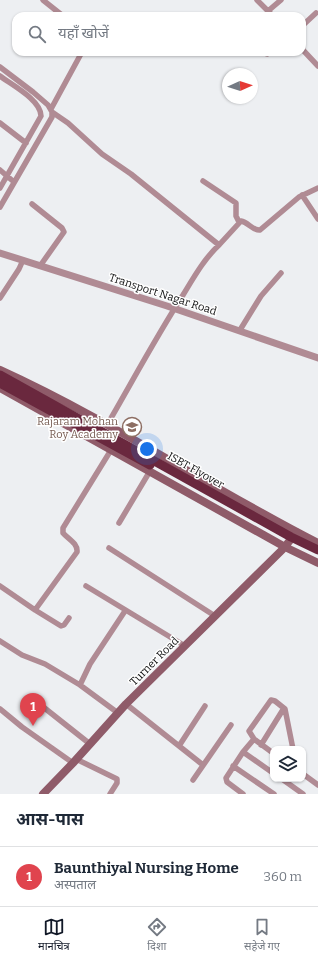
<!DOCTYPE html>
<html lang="hi">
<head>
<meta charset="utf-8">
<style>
	:root { --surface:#fff; --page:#f6f6f7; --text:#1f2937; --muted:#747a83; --line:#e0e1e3; --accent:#111827 }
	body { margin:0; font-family:Bitter,"Noto Sans Devanagari",serif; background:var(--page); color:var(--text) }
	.controls { position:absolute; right:12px; bottom:12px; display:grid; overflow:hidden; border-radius:8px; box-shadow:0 1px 3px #0004 }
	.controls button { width:36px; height:36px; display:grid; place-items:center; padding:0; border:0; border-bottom:1px solid var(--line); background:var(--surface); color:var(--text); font:20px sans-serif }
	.compass { position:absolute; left:222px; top:68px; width:36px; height:36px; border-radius:50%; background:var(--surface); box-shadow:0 1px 3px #0004; rotate:87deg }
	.you { position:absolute; left:147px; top:449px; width:14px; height:14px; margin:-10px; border:3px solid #fff; border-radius:50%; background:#1a73e8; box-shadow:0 0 0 6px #1a73e833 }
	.badge { display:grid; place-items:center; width:26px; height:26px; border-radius:50%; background:var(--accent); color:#fff; font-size:13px; font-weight:700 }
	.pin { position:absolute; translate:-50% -33px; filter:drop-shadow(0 1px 2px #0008) }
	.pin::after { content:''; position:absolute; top:21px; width:14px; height:12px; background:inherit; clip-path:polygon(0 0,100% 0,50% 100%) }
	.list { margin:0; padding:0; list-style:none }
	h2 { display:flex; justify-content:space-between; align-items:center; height:52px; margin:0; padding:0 16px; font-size:17px }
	h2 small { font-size:13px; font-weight:400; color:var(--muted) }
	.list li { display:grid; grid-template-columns:26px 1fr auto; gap:12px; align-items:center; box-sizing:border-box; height:60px; padding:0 16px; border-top:1px solid var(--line) }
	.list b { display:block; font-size:15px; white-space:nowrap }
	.list p { margin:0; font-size:13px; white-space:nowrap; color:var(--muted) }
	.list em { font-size:13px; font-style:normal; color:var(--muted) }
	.icon { flex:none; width:22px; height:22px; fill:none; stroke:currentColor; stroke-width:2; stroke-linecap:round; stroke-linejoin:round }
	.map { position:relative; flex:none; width:318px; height:794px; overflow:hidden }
	.search { position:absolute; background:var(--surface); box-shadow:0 1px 3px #0004; left:12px; right:12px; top:12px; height:44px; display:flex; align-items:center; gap:10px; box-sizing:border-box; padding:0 14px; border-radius:12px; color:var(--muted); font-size:15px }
	.sheet { height:112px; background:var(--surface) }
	nav { display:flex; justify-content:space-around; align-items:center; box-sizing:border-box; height:56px; border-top:1px solid var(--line); background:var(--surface); font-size:11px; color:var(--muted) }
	nav a { display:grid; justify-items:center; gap:2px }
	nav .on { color:var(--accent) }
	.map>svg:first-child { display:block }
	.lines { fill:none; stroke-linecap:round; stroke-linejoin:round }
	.minor { stroke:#b08b94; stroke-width:5.5 }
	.tertiary { stroke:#b08b94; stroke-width:7 }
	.secondary { stroke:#8f5b69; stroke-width:8 }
	.trunk-bridge { stroke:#6a283e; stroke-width:9 }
	.labels { text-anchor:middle; stroke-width:3; stroke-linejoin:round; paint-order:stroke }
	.street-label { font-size:11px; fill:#101112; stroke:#fff }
	.education-label { font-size:11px; fill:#785e54; stroke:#fff; text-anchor:end }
</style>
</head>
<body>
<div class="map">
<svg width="318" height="794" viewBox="0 0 318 794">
	<rect width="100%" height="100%" fill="#edeff2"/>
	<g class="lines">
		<path class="minor" d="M43,0L63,16
			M257,0L273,16
			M268,11L281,0
			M302,26L316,13
			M302,49L318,66
			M261,52L267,54L271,52
			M0,67L33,92L48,105L52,112L68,123L102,154L131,174L219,245C204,259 194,277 183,295C156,337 132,382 107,425
			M0,76C12,85 41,100 41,116L0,188
			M51,109L82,52
			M0,123L26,143
			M0,170L14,182
			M203,181L236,203V216L239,222
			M302,195L318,219
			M32,204L62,228L64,232L40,266
			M0,207L52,117V112
			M219,245L241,221C248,222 253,231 260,230L299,197L318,188
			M0,298L19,269L23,260
			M240,330L261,296L281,273
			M119,523L150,471
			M109,548L215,616
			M0,586L35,610
			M86,586L185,646
			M69,618L64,625L61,626L35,610L77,552C78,543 68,539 63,533V528L111,450
			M0,641L22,655L45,664L80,685L118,713
			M80,685L90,664L125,611
			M126,704L203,765
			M42,706L90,744
			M0,709L22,727L73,763
			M261,745L284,708
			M179,746L205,706
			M243,752L273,773
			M273,753L254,739L249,731L271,700L275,701L285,709L293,749
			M76,759L117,779V783L110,794
			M233,766L274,794
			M303,774L318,785
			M282,779L303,794
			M193,780L231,725
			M243,794L227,782L226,778L243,752L254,739"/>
		<path class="tertiary" d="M0,253L167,306L318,358"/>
		<path class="secondary" d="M0,370C110,420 210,488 318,543
			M0,388L285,547L318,563
			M43,794L73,763L126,704L282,550L297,532"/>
		<path class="trunk-bridge" d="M0,375L291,537L318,550
			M0,383L150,465"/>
	</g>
	<defs>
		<symbol id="school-ring" viewBox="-11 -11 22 22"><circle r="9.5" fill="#fff" stroke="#8d6e63" stroke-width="1.5"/><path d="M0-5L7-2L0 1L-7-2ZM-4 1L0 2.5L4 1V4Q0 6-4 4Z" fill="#8d6e63"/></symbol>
	</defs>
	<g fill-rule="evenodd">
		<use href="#school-ring" x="121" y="416" width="22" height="22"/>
	</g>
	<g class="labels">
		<g class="street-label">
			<text transform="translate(163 294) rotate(18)" y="4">Transport Nagar Road</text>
			<text transform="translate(196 470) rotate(29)" y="4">ISBT Flyover</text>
			<text transform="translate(154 661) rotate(-45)" y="4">Turner Road</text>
		</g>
		<g class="education-label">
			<text x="118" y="425">Rajaram Mohan<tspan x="118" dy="13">Roy Academy</tspan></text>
		</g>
	</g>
</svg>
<div class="controls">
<button><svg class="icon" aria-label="layers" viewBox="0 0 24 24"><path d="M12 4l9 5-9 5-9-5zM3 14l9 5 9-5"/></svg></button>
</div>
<svg class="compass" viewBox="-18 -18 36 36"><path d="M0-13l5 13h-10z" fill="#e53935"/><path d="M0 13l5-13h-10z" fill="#747a83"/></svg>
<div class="you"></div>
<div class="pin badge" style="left:33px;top:726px;background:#e0444e">1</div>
<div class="search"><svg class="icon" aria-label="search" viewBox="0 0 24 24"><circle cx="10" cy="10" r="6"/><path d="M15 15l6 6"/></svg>यहाँ खोजें</div>
</div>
<section class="sheet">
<h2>आस-पास<small></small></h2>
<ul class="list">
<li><span class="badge" style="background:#e0444e">1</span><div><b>Baunthiyal Nursing Home</b><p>अस्पताल</p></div><em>360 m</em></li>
</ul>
</section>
<nav>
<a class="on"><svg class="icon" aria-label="map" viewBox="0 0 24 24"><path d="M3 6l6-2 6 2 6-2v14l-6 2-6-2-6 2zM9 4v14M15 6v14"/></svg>मानचित्र</a>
<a><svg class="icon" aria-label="directions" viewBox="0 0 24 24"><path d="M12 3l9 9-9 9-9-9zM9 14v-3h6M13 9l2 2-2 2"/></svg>दिशा</a>
<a><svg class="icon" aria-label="saved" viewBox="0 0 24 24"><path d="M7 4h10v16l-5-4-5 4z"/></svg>सहेजे गए</a>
</nav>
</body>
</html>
